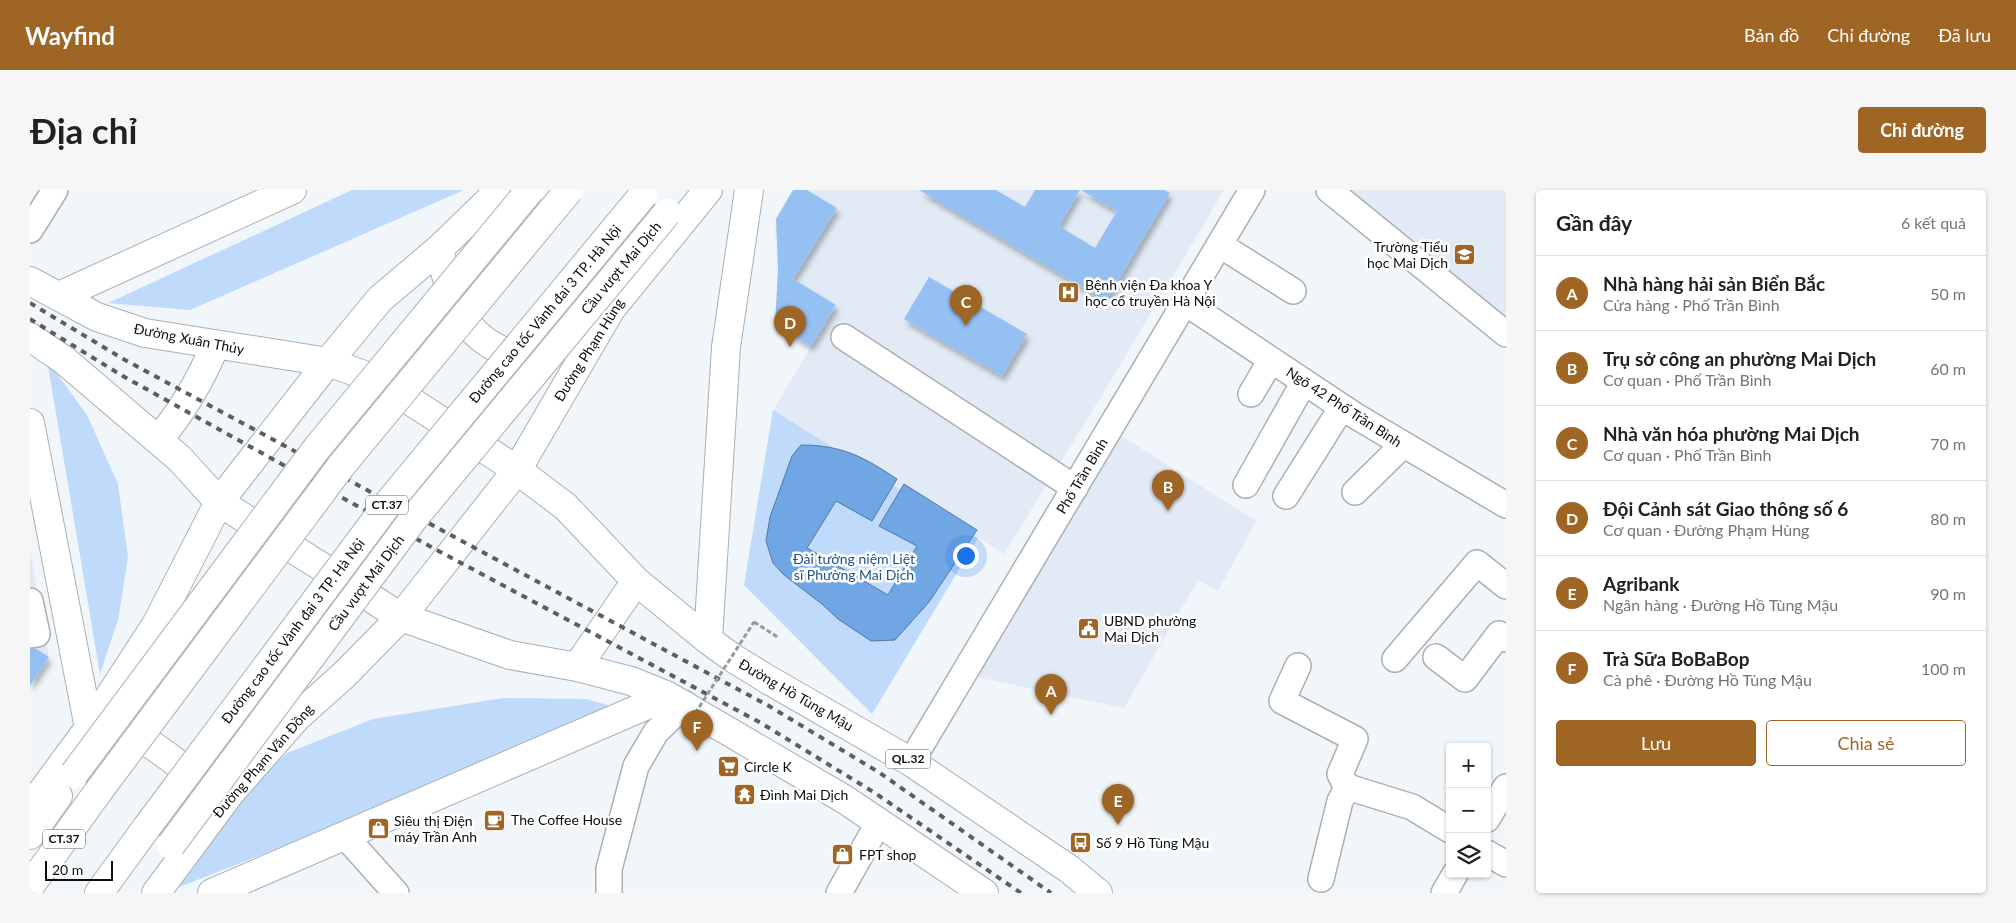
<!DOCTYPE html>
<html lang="vi">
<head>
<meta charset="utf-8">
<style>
	:root { --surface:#fff; --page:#f6f6f6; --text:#202124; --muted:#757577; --line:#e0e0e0; --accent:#9f6525 }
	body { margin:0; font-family:Lato,sans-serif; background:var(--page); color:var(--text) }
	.controls { position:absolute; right:15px; bottom:15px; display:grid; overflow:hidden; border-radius:5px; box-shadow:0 1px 4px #0004 }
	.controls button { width:45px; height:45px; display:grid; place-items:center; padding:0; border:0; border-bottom:1px solid var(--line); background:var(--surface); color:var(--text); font:25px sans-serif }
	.scale { position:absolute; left:15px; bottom:12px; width:68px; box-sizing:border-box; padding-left:5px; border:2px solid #0b0d0f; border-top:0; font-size:14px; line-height:18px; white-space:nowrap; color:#0b0d0f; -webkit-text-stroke:4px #fff; paint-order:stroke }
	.you { position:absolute; left:935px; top:365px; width:18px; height:18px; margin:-12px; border:4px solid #fff; border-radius:50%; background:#1a73e8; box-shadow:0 0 0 8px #1a73e833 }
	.badge { display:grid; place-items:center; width:32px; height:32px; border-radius:50%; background:var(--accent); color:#fff; font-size:16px; font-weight:700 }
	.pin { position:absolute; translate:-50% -41px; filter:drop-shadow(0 1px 2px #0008) }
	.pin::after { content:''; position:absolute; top:26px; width:18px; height:15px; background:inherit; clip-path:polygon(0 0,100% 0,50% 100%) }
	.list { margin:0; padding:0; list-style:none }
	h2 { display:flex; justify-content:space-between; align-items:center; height:65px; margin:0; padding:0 20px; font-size:21px }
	h2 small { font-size:16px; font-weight:400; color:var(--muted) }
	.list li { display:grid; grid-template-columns:32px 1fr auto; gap:15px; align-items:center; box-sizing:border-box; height:75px; padding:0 20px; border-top:1px solid var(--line) }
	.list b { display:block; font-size:19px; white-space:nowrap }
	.list p { margin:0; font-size:16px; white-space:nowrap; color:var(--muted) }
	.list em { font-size:16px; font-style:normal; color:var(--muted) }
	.actions { display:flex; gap:10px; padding:15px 20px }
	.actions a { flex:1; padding:11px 0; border:1px solid var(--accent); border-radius:5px; text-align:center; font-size:18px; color:var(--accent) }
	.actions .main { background:var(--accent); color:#fff }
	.icon { flex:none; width:28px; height:28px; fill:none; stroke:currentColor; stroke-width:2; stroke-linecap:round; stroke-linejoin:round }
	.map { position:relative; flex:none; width:1476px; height:703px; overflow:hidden; border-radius:5px }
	header { display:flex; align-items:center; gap:30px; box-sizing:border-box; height:70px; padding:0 25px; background:var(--accent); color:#fff }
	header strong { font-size:24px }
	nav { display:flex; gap:28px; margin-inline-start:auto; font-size:18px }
	.intro { display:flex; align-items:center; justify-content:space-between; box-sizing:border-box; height:120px; padding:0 30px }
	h1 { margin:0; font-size:35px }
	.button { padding:12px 22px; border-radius:5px; background:var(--accent); color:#fff; font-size:18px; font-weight:700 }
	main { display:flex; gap:30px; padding:0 30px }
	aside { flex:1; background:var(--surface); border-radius:5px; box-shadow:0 1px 4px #0004 }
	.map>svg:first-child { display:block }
	.built { fill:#e1eaf5 }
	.green { fill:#bfdafa }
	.water { fill:#70a6e3; stroke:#5278a3 }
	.building { fill:#95c0f2; filter:url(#shadow) }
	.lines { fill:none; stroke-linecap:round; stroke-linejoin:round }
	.minor-casing { stroke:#aaafb4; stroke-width:28 }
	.major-casing { stroke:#aaafb4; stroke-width:30 }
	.highway-casing { stroke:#aaafb4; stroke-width:30 }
	.path { stroke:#96999d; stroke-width:3; stroke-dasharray:5 2.5; stroke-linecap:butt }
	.minor { stroke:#fff; stroke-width:25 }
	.major { stroke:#fff; stroke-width:28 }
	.highway { stroke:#fff; stroke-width:28 }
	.rail { stroke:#5b5e61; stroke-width:4; stroke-dasharray:6 6; stroke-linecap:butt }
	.major-bridge-casing { stroke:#aaafb4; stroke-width:30; stroke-linecap:butt }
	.highway-bridge-casing { stroke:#aaafb4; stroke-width:30; stroke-linecap:butt }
	.path-bridge { stroke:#96999d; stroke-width:3; stroke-dasharray:5 2.5; stroke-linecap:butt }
	.major-bridge { stroke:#fff; stroke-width:28 }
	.highway-bridge { stroke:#fff; stroke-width:28 }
	.labels { text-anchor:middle; stroke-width:5; stroke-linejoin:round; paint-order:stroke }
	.shield { fill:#fff; stroke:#545657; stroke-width:1 }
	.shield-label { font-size:12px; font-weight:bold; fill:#0b0d0f }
	.poi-label { font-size:14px; fill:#0b0d0f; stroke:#fff; text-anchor:start }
	.street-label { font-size:14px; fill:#0b0d0f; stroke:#fff }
	.park-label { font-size:14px; fill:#1b518a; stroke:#fff }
</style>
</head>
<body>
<header>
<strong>Wayfind</strong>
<nav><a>Bản đồ</a><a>Chỉ đường</a><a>Đã lưu</a></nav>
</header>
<div class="intro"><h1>Địa chỉ</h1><a class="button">Chỉ đường</a></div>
<main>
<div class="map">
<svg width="1476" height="703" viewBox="0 0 1476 703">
	<defs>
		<filter id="shadow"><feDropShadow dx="3" dy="5.5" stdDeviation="2.5" flood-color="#0004"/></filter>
	</defs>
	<rect width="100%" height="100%" fill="#f1f6fb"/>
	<path class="built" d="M777,0H1194L1083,187L974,364L743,220L806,115L763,89L806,18Z
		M1309,0H1476V129Z
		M1090,245L1226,331L1188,401L1168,390L1094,518L946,487Z
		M0,360L19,467L0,496Z"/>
	<path class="green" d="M322,0H434L160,120L78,113Z
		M17,170L57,225L88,294L98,367L88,430L70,484Z
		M743,220L948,348L842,524L714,395Z
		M473,508L557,509L587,518L499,560L134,703L191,624L257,563L343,529Z"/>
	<path class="water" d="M771,255C812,255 834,267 867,289L842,331L806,311L777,358L858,405L887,356L849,336L874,294L947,340L899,412L865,450L841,451L808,429L792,414L754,385L743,373L736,351L740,327L762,266Z"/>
	<path class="building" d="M763,0H777L807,18L763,89L806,115L781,156L745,135L748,80L746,29Z
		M889,0H966L995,17L1005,0H1050L1029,36L1065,58L1087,21L1051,0H1134L1140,3L1076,111Z
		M899,87L997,144L972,186L874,129Z
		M0,455L19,467L0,496Z"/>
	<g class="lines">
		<defs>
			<path id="minor" d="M1299,0L1476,144
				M0,40L25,0
				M1190,55L1263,101
				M1156,113L1324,225L1476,315
				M814,147L1045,298
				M1221,204L1241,170
				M1216,295L1274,192
				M1325,302L1373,255
				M1256,306L1312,217
				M0,411L7,444L0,445
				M1406,467L1435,489L1469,444L1476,449
				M1365,469L1447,373L1476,396
				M1268,476L1252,511L1325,549L1310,584L1315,594L1321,598
				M881,572L1222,0
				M1457,629L1476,597
				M314,645L366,703
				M1457,663L1476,674
				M1291,689L1310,611L1315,602L1321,598L1382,617L1420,640
				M579,703V679L606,576L626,542L655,514
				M809,703L849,632
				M1414,703L1425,684"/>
			<path id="major" d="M409,59C421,104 429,145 478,163C486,166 495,170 503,171
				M0,91L67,127L115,143L298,172L348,190L487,280
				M29,106L262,0
				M0,147L34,170L150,269L189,312L371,427
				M0,233L59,538
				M128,250C153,221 170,191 185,156
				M59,538C64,537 72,534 78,534C101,537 150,573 166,591C174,601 175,620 175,633
				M0,618L59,538L126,435L189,312L298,172L350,109L409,59L470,0
				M0,645L28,606
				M126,703L201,602L267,527L314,485L371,427L487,280L581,119L678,0"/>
			<path id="highway" d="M487,280L536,317L606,391L678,450L703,468L737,489L881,572L1039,679L1068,703
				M371,427L480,465L547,477L601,491L638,506L814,609L954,703
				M678,450L696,157L719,0
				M547,477L606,391
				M0,696L68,602
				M69,703L117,637
				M182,703L638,506"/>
		</defs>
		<use href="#minor" class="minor-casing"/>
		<use href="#major" class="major-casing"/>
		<use href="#highway" class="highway-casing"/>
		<path class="path" d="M724,432L749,448"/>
		<use href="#minor" class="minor"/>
		<use href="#major" class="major"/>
		<use href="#highway" class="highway"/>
		<path class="rail" d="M0,113L95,170L739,516L850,583L1021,703
			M0,129L91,185L403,358L731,533L845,603L991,703"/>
		<defs>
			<path id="major-bridge" d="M44,584L287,258L500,0
				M141,655L384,328L637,23"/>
			<path id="highway-bridge" d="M68,602L311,276L539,0
				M117,637L360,311L613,5"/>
		</defs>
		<use href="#major-bridge" class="major-bridge-casing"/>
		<use href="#highway-bridge" class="highway-bridge-casing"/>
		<path class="path-bridge" d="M657,536L724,432"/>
		<use href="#major-bridge" class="major-bridge"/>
		<use href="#highway-bridge" class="highway-bridge"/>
	</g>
	<defs>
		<symbol id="school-square" viewBox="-11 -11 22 22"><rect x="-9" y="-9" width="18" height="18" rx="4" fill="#9f6525" stroke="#fff"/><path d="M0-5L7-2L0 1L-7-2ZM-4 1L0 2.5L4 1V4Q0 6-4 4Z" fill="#fff"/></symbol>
		<symbol id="hospital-square" viewBox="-11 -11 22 22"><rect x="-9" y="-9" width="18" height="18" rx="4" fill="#9f6525" stroke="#fff"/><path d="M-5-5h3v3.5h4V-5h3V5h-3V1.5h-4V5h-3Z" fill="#fff"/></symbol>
		<symbol id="civic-square" viewBox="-11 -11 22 22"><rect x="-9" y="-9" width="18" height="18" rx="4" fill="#9f6525" stroke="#fff"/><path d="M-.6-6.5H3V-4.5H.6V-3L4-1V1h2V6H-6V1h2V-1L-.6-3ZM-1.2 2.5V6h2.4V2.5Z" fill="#fff"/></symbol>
		<symbol id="supermarket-square" viewBox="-11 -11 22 22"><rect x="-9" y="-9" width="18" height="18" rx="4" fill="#9f6525" stroke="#fff"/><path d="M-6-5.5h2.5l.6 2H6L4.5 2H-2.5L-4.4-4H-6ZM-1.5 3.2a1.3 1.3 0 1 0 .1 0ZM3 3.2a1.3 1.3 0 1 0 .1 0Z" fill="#fff"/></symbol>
		<symbol id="temple-square" viewBox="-11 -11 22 22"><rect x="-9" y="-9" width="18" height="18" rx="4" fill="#9f6525" stroke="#fff"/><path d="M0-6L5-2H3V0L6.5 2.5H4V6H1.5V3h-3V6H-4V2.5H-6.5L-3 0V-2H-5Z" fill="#fff"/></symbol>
		<symbol id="cafe-square" viewBox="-11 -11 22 22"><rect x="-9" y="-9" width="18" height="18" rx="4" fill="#9f6525" stroke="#fff"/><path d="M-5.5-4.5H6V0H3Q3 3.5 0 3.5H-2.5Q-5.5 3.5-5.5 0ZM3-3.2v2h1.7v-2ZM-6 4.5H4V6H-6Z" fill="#fff"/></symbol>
		<symbol id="shop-square" viewBox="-11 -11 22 22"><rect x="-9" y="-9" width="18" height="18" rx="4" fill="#9f6525" stroke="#fff"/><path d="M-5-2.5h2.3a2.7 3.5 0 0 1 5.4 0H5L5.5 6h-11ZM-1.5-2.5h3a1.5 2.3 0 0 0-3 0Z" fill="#fff"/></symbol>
		<symbol id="bus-square" viewBox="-11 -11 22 22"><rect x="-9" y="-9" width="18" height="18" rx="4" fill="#9f6525" stroke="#fff"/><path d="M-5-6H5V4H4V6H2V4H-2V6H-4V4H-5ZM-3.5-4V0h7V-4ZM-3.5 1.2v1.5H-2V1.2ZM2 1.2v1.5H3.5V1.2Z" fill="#fff"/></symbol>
	</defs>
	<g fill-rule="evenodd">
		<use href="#school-square" x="1422" y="52" width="25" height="25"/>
		<use href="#hospital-square" x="1026" y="90" width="25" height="25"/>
		<use href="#civic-square" x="1046" y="426" width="25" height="25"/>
		<use href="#supermarket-square" x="686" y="564" width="25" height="25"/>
		<use href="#temple-square" x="702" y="592" width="25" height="25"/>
		<use href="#cafe-square" x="452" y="618" width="25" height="25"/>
		<use href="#shop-square" x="336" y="626" width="25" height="25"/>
		<use href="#bus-square" x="1038" y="640" width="25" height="25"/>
		<use href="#shop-square" x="800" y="652" width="25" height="25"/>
	</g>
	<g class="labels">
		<g class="shield">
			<rect x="336" y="305.5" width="42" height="19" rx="4"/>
			<rect x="855.5" y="559.5" width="45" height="19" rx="4"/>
			<rect x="13" y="639.5" width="42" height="19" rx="4"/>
		</g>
		<g class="shield-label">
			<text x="357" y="319">CT.37</text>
			<text x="878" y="573">QL.32</text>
			<text x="34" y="653">CT.37</text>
		</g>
		<g class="poi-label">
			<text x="1418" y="62" text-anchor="end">Trường Tiểu<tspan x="1418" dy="16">học Mai Dịch</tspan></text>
			<text x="1055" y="100">Bệnh viện Đa khoa Y<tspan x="1055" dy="16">học cổ truyền Hà Nội</tspan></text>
			<text x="1074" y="436">UBND phường<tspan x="1074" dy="16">Mai Dịch</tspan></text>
			<text x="714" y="582">Circle K</text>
			<text x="730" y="610">Đình Mai Dịch</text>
			<text x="481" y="635">The Coffee House</text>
			<text x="364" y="636">Siêu thị Điện<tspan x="364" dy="16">máy Trần Anh</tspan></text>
			<text x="1066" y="658">Số 9 Hồ Tùng Mậu</text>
			<text x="829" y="670">FPT shop</text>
		</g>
		<g class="street-label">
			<text transform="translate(591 78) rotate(-50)" y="5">Cầu vượt Mai Dịch</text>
			<text transform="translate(515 124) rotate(-50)" y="5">Đường cao tốc Vành đai 3 TP. Hà Nội</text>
			<text transform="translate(159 149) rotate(11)" y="5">Đường Xuân Thủy</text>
			<text transform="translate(559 160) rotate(-58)" y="5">Đường Phạm Hùng</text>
			<text transform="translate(1314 217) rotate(33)" y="5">Ngõ 42 Phố Trần Bình</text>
			<text transform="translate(1052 286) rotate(-59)" y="5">Phố Trần Bình</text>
			<text transform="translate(336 393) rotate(-53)" y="5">Cầu vượt Mai Dịch</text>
			<text transform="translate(263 441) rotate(-53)" y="5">Đường cao tốc Vành đai 3 TP. Hà Nội</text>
			<text transform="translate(766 505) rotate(30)" y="5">Đường Hồ Tùng Mậu</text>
			<text transform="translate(233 571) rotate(-49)" y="5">Đường Phạm Văn Đồng</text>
		</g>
		<g class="park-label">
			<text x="824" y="374">Đài tưởng niệm Liệt<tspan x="824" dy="16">sĩ Phường Mai Dịch</tspan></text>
		</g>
	</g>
</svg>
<div class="controls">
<button>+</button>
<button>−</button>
<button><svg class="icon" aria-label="layers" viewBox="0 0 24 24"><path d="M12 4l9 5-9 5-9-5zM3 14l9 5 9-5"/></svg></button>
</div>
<div class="scale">20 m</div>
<div class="you"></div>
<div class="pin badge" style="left:1021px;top:525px">A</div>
<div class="pin badge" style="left:1138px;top:321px">B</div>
<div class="pin badge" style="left:936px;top:136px">C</div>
<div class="pin badge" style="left:760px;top:157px">D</div>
<div class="pin badge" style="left:1088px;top:635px">E</div>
<div class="pin badge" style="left:667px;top:561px">F</div>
</div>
<aside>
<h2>Gần đây<small>6 kết quả</small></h2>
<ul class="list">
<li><span class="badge">A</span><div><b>Nhà hàng hải sản Biển Bắc</b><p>Cửa hàng · Phố Trần Bình</p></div><em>50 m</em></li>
<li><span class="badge">B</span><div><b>Trụ sở công an phường Mai Dịch</b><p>Cơ quan · Phố Trần Bình</p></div><em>60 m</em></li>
<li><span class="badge">C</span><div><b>Nhà văn hóa phường Mai Dịch</b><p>Cơ quan · Phố Trần Bình</p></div><em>70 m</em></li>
<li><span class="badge">D</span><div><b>Đội Cảnh sát Giao thông số 6</b><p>Cơ quan · Đường Phạm Hùng</p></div><em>80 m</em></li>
<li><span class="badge">E</span><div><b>Agribank</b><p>Ngân hàng · Đường Hồ Tùng Mậu</p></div><em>90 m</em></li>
<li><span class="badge">F</span><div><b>Trà Sữa BoBaBop</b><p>Cà phê · Đường Hồ Tùng Mậu</p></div><em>100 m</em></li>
</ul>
<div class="actions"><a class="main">Lưu</a><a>Chia sẻ</a></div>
</aside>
</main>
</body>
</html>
